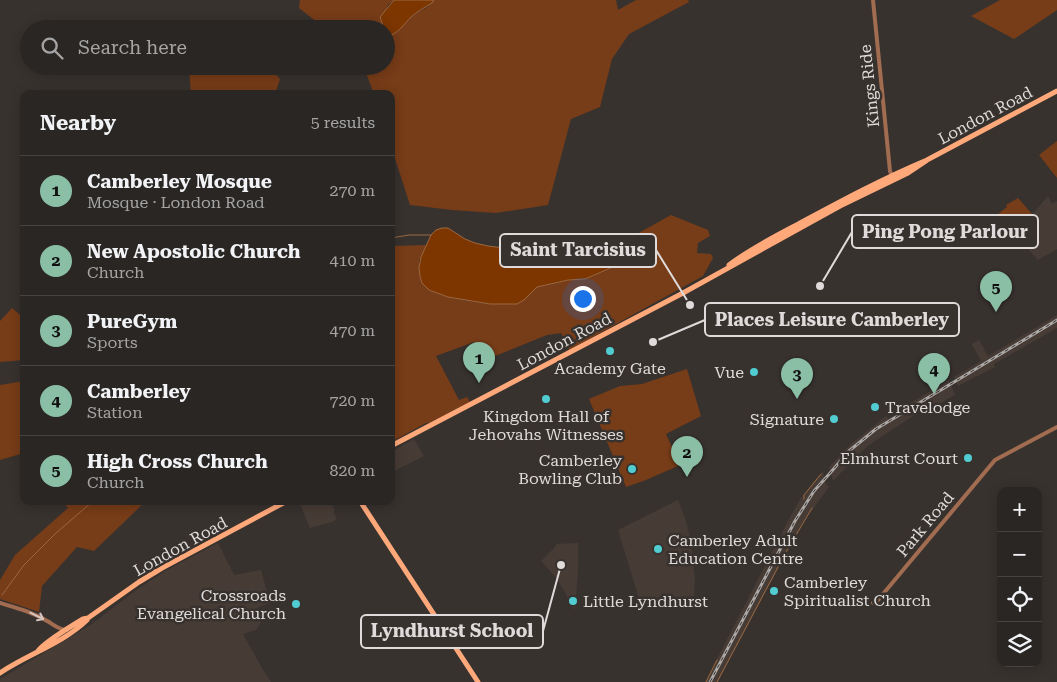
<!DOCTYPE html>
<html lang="en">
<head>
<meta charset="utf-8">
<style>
	:root { --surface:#2a2623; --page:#322e2b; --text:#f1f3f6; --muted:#a5a5a6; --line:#464341; --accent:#8abfa5 }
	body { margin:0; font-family:"Roboto Serif",serif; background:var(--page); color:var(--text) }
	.controls { position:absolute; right:15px; bottom:15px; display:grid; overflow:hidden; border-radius:10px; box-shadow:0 2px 12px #0003 }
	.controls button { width:45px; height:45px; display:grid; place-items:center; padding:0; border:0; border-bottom:1px solid var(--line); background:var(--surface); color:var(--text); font:25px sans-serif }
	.you { position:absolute; left:582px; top:298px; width:18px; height:18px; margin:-12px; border:4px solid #fff; border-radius:50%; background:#1a73e8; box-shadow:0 0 0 8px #1a73e833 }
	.badge { display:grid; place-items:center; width:32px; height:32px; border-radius:50%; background:var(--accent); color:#111; font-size:16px; font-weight:700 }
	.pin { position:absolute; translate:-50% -41px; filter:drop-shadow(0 1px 2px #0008) }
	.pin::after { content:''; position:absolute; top:26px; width:18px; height:15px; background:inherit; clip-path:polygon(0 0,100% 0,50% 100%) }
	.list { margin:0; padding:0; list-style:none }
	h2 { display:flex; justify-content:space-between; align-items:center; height:65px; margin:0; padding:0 20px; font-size:21px }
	h2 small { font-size:16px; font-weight:400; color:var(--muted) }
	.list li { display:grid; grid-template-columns:32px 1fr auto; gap:15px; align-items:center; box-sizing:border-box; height:70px; padding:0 20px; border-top:1px solid var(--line) }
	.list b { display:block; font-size:19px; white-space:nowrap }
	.list p { margin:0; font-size:16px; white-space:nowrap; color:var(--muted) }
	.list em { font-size:16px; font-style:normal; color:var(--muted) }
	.icon { flex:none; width:28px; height:28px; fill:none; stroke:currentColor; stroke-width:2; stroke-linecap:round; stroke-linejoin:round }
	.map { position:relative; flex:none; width:1057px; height:682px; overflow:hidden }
	.search { position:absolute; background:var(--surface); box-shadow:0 2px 12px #0003; left:20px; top:20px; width:375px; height:55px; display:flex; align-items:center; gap:12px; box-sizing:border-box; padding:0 18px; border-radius:28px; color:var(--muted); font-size:19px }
	.panel { position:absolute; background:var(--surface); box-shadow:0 2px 12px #0003; left:20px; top:90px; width:375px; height:415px; border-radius:10px }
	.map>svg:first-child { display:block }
	.built { fill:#473b35 }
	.green { fill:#773c18 }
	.water { fill:#7d3600; stroke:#9a6841 }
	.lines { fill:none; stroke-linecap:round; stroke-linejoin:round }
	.stream { stroke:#9a6841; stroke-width:1 }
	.minor { stroke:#a16c50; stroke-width:4 }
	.major { stroke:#ffa97b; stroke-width:5 }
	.rail-casing { stroke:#aca8a6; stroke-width:3 }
	.rail { stroke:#38322f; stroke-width:1; stroke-dasharray:4; stroke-linecap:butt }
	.oneway { stroke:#d3c5be }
	.poi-dot { fill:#51ccd1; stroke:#38322f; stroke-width:2 }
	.labels { text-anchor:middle; stroke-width:5; stroke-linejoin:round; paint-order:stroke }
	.street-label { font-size:16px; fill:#dfdbda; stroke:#38322f }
	.poi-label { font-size:16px; fill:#dfdbda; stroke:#38322f; text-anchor:end }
	.leader { fill:none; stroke:#dfdbda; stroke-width:2 }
	.callout-dot { fill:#dfdbda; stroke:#38322f; stroke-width:2 }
	.callout { fill:#38322f; stroke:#dfdbda; stroke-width:2 }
	.callout-label { font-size:18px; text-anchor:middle; font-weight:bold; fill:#dfdbda }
</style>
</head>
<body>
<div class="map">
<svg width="1057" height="682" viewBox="0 0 1057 682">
	<rect width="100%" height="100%" fill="#38322f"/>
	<path class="built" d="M1048,196L1052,204L1057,201V249L1038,260L1015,234Z
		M1057,315V328L994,364L995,367L958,386L954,377L981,361L972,344L979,340L988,356Z
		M949,380L955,395L935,406L933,403L872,443L862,451L833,481L829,467L851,444L886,416L889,419L907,405Z
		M414,439L424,456L392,472L391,452Z
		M823,471L826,484L829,487L802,524L718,682H705L791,515L801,498Z
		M678,500L685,518L690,537L695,580L694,596L641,605L618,530Z
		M306,501H331L335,510L333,512L337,519L332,522L310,528L300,504Z
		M218,543L234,575L261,570L270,603L258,607L261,622L256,630L243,634L262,668L271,682H0V679L92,624L135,591L167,570Z
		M578,543V570L575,610L557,579L541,561L556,546V544Z"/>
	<path class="green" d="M300,0H394L388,5L381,23L384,29H326L299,8Z
		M434,0H616L618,10L636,0H688L689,2L629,34L612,59L600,107L571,119L548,205L496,213L452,210L410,205L391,146V94H374L366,73L362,66H386V33L388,36C400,30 404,22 414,15C421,10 430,7 434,0Z
		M1000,0H1057V10L1014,39L971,16Z
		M268,66L280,79L275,94H191L189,67Z
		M1057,141V178L1039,155Z
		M1018,198L1032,214L1015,234L992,243L980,228L1007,207L1006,205Z
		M671,215L708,230L710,236L698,243L697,253L711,254L713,258L703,276L569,350L561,333L547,335L483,361L474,342L436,356L459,400L467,397L470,402L429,423H426C414,429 403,436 391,442V246L427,245L419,261L429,290L448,297L463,300L490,304H509L524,300L537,287L568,280L585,279L622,264L626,240Z
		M12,308L24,318V360L0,362V321Z
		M687,369L701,416L666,434L680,465L646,480L626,487L589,399L620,386L642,384Z
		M24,381V453L0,460V385Z
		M63,501H146L94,551L77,547L42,586L39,612L0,599V580L15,555L68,508Z"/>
	<path class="water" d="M394,0H434L432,3C425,7 417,12 411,17C404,24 398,34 388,36L386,33V29H384L380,17Z
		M442,228H448L465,239L475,243L488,246L529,251L545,250L556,252H567L591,246L597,240L601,239L603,241L604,245L615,253L613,267L585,279L568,280L537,287L524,300L517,304H490L448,297L429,290L422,283L420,276L419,268L421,257L431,235L436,230Z"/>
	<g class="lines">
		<path class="stream" d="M373,29L381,23
			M391,238L409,235H431
			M804,499V495L821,474
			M2,595L24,565L55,534L93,501
			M706,682L717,660
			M717,682L786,552L812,508"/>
		<path class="minor" d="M873,0L890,171L892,176
			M0,603C17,608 33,612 49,622C55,626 60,630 67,630
			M873,603L878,600L995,460L1057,427"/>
		<path class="major" d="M729,265C751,248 778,235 802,222C843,200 884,178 927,160L1057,91
			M391,446L683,293L840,206L908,173L926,161
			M360,501L478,682
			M38,651C44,643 73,625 83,619L88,618L139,582L162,568L287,501
			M0,673C28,654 62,644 87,620"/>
		<defs>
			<path id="rail" d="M710,682L795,521L814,491L831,472L849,451L876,429L1057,320"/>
		</defs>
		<use href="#rail" class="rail-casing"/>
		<use href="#rail" class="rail"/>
	</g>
	<defs><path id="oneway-shaft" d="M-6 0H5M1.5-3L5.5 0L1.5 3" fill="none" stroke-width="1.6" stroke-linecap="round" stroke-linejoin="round" transform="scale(1.25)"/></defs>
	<use class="oneway" href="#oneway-shaft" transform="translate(37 616) rotate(26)"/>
	<g class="poi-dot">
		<circle cx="610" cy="351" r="5"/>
		<circle cx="754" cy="372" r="5"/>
		<circle cx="546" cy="399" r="5"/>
		<circle cx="875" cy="407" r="5"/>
		<circle cx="834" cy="419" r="5"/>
		<circle cx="968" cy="458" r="5"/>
		<circle cx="632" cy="469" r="5"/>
		<circle cx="658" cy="549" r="5"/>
		<circle cx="774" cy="591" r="5"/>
		<circle cx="573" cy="601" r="5"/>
		<circle cx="296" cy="604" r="5"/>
	</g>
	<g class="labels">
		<g class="street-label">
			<text transform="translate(869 86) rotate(-96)" y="6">Kings Ride</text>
			<text transform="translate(985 115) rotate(-28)" y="6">London Road</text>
			<text transform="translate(564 341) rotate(-28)" y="6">London Road</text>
			<text transform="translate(925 524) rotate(-50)" y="6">Park Road</text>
			<text transform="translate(180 546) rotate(-29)" y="6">London Road</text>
		</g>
		<g class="poi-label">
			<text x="610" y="374" text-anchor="middle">Academy Gate</text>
			<text x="744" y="378">Vue</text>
			<text x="885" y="413" text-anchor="start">Travelodge</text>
			<text x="546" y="422" text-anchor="middle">Kingdom Hall of<tspan x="546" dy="18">Jehovahs Witnesses</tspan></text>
			<text x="824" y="425">Signature</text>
			<text x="958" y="464">Elmhurst Court</text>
			<text x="622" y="466">Camberley<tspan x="622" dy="18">Bowling Club</tspan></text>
			<text x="668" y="546" text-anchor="start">Camberley Adult<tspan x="668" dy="18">Education Centre</tspan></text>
			<text x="784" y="588" text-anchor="start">Camberley<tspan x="784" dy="18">Spiritualist Church</tspan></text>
			<text x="286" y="601">Crossroads<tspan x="286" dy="18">Evangelical Church</tspan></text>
			<text x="583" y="607" text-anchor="start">Little Lyndhurst</text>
		</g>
	</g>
	<path class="leader" d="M820 286L852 232M690 305L656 250M653 342L705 320M561 565L543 631"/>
	<g class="callout-dot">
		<circle cx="820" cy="286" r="5"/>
		<circle cx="690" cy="305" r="5"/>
		<circle cx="653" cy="342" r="5"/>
		<circle cx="561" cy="565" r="5"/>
	</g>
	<g class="callout">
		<rect x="852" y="215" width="186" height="33" rx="5"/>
		<rect x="500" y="234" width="156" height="33" rx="5"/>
		<rect x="705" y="303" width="254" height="33" rx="5"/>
		<rect x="361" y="615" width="182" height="33" rx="5"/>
	</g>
	<g class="callout-label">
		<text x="945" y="238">Ping Pong Parlour</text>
		<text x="578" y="256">Saint Tarcisius</text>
		<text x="832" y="326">Places Leisure Camberley</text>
		<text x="452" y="637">Lyndhurst School</text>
	</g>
</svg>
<div class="controls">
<button>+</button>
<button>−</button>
<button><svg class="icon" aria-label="locate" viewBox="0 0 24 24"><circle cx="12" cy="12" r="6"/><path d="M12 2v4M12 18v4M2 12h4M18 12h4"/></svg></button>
<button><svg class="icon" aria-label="layers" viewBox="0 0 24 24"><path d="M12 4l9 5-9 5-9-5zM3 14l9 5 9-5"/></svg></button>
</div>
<div class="you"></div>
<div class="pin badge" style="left:479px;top:383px">1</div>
<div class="pin badge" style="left:687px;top:477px">2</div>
<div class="pin badge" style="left:797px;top:399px">3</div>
<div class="pin badge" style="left:934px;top:394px">4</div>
<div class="pin badge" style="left:996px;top:312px">5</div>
<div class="search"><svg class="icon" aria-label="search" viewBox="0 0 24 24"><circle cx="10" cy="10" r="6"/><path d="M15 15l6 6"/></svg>Search here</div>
<section class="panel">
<h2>Nearby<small>5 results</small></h2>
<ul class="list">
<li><span class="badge">1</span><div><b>Camberley Mosque</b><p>Mosque · London Road</p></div><em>270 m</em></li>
<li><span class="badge">2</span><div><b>New Apostolic Church</b><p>Church</p></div><em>410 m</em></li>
<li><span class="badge">3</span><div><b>PureGym</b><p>Sports</p></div><em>470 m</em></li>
<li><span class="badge">4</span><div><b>Camberley</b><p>Station</p></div><em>720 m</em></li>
<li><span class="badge">5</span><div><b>High Cross Church</b><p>Church</p></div><em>820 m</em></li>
</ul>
</section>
</div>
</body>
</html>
